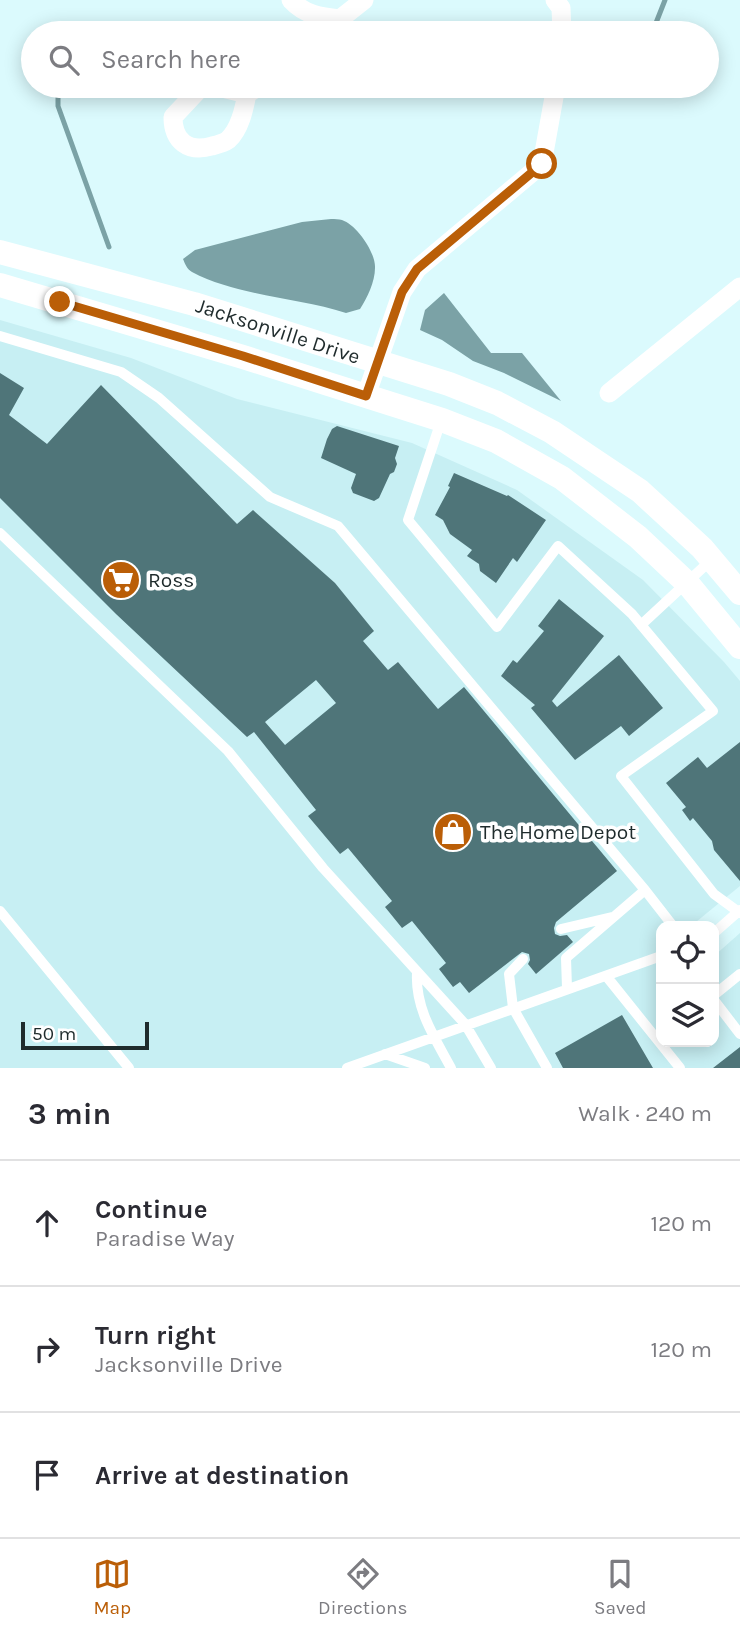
<!DOCTYPE html>
<html lang="en">
<head>
<meta charset="utf-8">
<style>
	:root { --surface:#fff; --page:#f2f2f3; --text:#2b2b33; --muted:#7c7c81; --line:#e1e1e2; --accent:#ba5e07 }
	body { margin:0; font-family:Karla,sans-serif; background:var(--page); color:var(--text) }
	.controls { position:absolute; right:21px; bottom:21px; display:grid; overflow:hidden; border-radius:14px; box-shadow:0 4px 18px #0003 }
	.controls button { width:63px; height:63px; display:grid; place-items:center; padding:0; border:0; border-bottom:2px solid var(--line); background:var(--surface); color:var(--text); font:35px sans-serif }
	.scale { position:absolute; left:21px; bottom:18px; width:128px; box-sizing:border-box; padding-left:7px; border:4px solid #1f2b2c; border-top:0; font-size:19px; line-height:24px; white-space:nowrap; color:#1f2b2c; -webkit-text-stroke:5px #fff; paint-order:stroke }
	.stop { position:absolute; width:21px; height:21px; margin:-16px; border:5px solid #ba5e07; border-radius:50%; background:#fff }
	.stop.end { background:#ba5e07; border-color:#fff; box-shadow:0 2px 7px #0008 }
	.list { margin:0; padding:0; list-style:none }
	h2 { display:flex; justify-content:space-between; align-items:center; height:91px; margin:0; padding:0 28px; font-size:30px }
	h2 small { font-size:23px; font-weight:400; color:var(--muted) }
	.list li { display:grid; grid-template-columns:46px 1fr auto; gap:21px; align-items:center; box-sizing:border-box; height:126px; padding:0 28px; border-top:2px solid var(--line) }
	.list b { display:block; font-size:26px; white-space:nowrap }
	.list p { margin:0; font-size:23px; white-space:nowrap; color:var(--muted) }
	.list em { font-size:23px; font-style:normal; color:var(--muted) }
	.icon { flex:none; width:38px; height:38px; fill:none; stroke:currentColor; stroke-width:2; stroke-linecap:round; stroke-linejoin:round }
	.map { position:relative; flex:none; width:740px; height:1068px; overflow:hidden }
	.search { position:absolute; background:var(--surface); box-shadow:0 4px 18px #0003; left:21px; right:21px; top:21px; height:77px; display:flex; align-items:center; gap:18px; box-sizing:border-box; padding:0 24px; border-radius:38px; color:var(--muted); font-size:26px }
	.sheet { height:469px; background:var(--surface) }
	nav { display:flex; justify-content:space-around; align-items:center; box-sizing:border-box; height:98px; border-top:2px solid var(--line); background:var(--surface); font-size:19px; color:var(--muted) }
	nav a { display:grid; justify-items:center; gap:4px }
	nav .on { color:var(--accent) }
	.map>svg:first-child { display:block }
	.built { fill:#c7eff3 }
	.water { fill:#7ba2a6 }
	.lines { fill:none; stroke-linecap:round; stroke-linejoin:round }
	.stream { stroke:#7ba2a6; stroke-width:5 }
	.building { fill:#4f7579; fill-rule:evenodd }
	.service { stroke:#fff; stroke-width:10 }
	.minor { stroke:#fff; stroke-width:19 }
	.tertiary { stroke:#fff; stroke-width:24 }
	.route { stroke:#ba5e07; stroke-width:9 }
	.labels { text-anchor:middle; stroke-width:7; stroke-linejoin:round; paint-order:stroke }
	.street-label { font-size:21px; fill:#1f2b2c; stroke:#fff }
	.poi-label { font-size:21px; fill:#1f2b2c; stroke:#fff; text-anchor:start }
</style>
</head>
<body>
<div class="map">
<svg width="740" height="1068" viewBox="0 0 740 1068">
	<rect width="100%" height="100%" fill="#dbfafd"/>
	<path class="built" d="M0,320L131,358L237,399L412,443L517,490L643,580L724,662L740,681V886L691,926H661V1042H714V956L740,933V1068H0Z"/>
	<path class="water" d="M331,219C335,219 339,219 342,220C357,225 376,253 375,268C375,282 367,298 360,309L346,313C297,297 237,296 192,272C187,269 185,264 183,259L195,250L302,222Z
		M444,293L491,353H522L561,401L504,373L473,361L442,340L420,330L425,310Z"/>
	<g class="lines">
		<path class="stream" d="M120,33L169,27L221,33
			M652,33L665,0
			M58,86V106L109,247
			M530,86L551,87
			M561,88H592L596,86"/>
	</g>
	<path class="building" d="M0,373L24,388L9,415L47,444L101,385L237,524L253,510L335,583L374,631L363,641L388,670L398,662L438,709L464,687L617,871L556,922L554,928L555,934L560,936L567,935L573,942L536,974L528,964L530,960L529,954L522,952L469,993L460,982L453,987L439,969L446,963L412,921L402,928L385,907L392,901L348,848L340,854L308,816L316,810L254,732L247,737L116,614L0,498ZM316,680L336,703L285,745L265,722Z
		M337,426L399,446L395,458L397,464L394,472L390,474L379,498L374,501L353,493L351,488L356,474L321,458L327,439L332,429Z
		M454,473L507,496L508,495L546,520L517,562L513,558L496,583L480,571L479,564L467,556L472,550L450,534L443,520L435,515L450,487L448,486Z
		M559,599L604,636L552,701L557,707L619,655L663,708L629,736L621,726L575,760L531,708L535,705L501,676L513,660L517,663L544,631L538,626Z
		M740,742V881L714,850L712,841L693,818L690,821L682,810L686,807L666,783L698,757L707,768Z
		M622,1015L653,1068H563L555,1053Z
		M740,1047V1068H713Z"/>
	<g class="lines">
		<path class="service" d="M0,336L121,372L159,398L270,497L338,526L645,890L673,926
			M441,421L408,520L497,627L558,546L632,614L713,711L621,776L714,894L740,913
			M0,533L228,751L323,868L465,1024L491,1068
			M641,625L710,561
			M0,911L129,1068
			M561,929L612,917
			M714,933L740,910
			M523,959L509,974L513,1008L547,1068
			M417,973C415,1009 435,1038 451,1068
			M607,977L680,1068
			M567,988L566,958L645,890
			M714,995L740,974
			M714,1000L740,1034
			M385,1054L425,1068
			M347,1068L661,956"/>
		<path class="minor" d="M291,0C305,15 320,17 340,19
			M555,0L561,8L562,33
			M328,33L340,19L364,0
			M202,86L173,117C173,141 188,153 212,146C216,145 224,143 228,140C240,129 244,109 247,94L260,86
			M214,86L247,94
			M609,393L740,287
			M366,396L402,292L417,269L542,164L556,86"/>
		<path class="tertiary" d="M0,252L194,304L449,384L497,403L552,432L640,491L702,548L740,593
			M0,285L243,357L442,420L496,441L562,478L638,537L688,584L740,647"/>
	</g>
	<g class="lines">
		<path class="route" d="M60,302L243,356L366,396L402,292L417,269L542,164"/>
	</g>
	<defs>
		<symbol id="supermarket-disc" viewBox="-11 -11 22 22"><circle r="9.5" fill="#ba5e07" stroke="#fff"/><path d="M-6-5.5h2.5l.6 2H6L4.5 2H-2.5L-4.4-4H-6ZM-1.5 3.2a1.3 1.3 0 1 0 .1 0ZM3 3.2a1.3 1.3 0 1 0 .1 0Z" fill="#fff"/></symbol>
		<symbol id="shop-disc" viewBox="-11 -11 22 22"><circle r="9.5" fill="#ba5e07" stroke="#fff"/><path d="M-5-2.5h2.3a2.7 3.5 0 0 1 5.4 0H5L5.5 6h-11ZM-1.5-2.5h3a1.5 2.3 0 0 0-3 0Z" fill="#fff"/></symbol>
	</defs>
	<g fill-rule="evenodd">
		<use href="#supermarket-disc" x="99" y="558" width="44" height="44"/>
		<use href="#shop-disc" x="431" y="810" width="44" height="44"/>
	</g>
	<g class="labels">
		<g class="street-label">
			<text transform="translate(278 331) rotate(18)" y="7">Jacksonville Drive</text>
		</g>
		<g class="poi-label">
			<text x="148" y="587">Ross</text>
			<text x="480" y="839">The Home Depot</text>
		</g>
	</g>
</svg>
<div class="controls">
<button><svg class="icon" aria-label="locate" viewBox="0 0 24 24"><circle cx="12" cy="12" r="6"/><path d="M12 2v4M12 18v4M2 12h4M18 12h4"/></svg></button>
<button><svg class="icon" aria-label="layers" viewBox="0 0 24 24"><path d="M12 4l9 5-9 5-9-5zM3 14l9 5 9-5"/></svg></button>
</div>
<div class="scale">50 m</div>
<div class="stop" style="left:542px;top:164px"></div>
<div class="stop end" style="left:60px;top:302px"></div>
<div class="search"><svg class="icon" aria-label="search" viewBox="0 0 24 24"><circle cx="10" cy="10" r="6"/><path d="M15 15l6 6"/></svg>Search here</div>
</div>
<section class="sheet">
<h2>3 min<small>Walk · 240 m</small></h2>
<ul class="list">
<li><svg class="icon" aria-label="ahead" viewBox="0 0 24 24"><path d="M12 20V5M6 11l6-6 6 6"/></svg><div><b>Continue</b><p>Paradise Way</p></div><em>120 m</em></li>
<li><svg class="icon" aria-label="right" viewBox="0 0 24 24"><path d="M7 20v-9h11M14 6l5 5-5 5"/></svg><div><b>Turn right</b><p>Jacksonville Drive</p></div><em>120 m</em></li>
<li><svg class="icon" aria-label="arrive" viewBox="0 0 24 24"><path d="M6 21V4h12l-3 4 3 4H6"/></svg><div><b>Arrive at destination</b></div></li>
</ul>
</section>
<nav>
<a class="on"><svg class="icon" aria-label="map" viewBox="0 0 24 24"><path d="M3 6l6-2 6 2 6-2v14l-6 2-6-2-6 2zM9 4v14M15 6v14"/></svg>Map</a>
<a><svg class="icon" aria-label="directions" viewBox="0 0 24 24"><path d="M12 3l9 9-9 9-9-9zM9 14v-3h6M13 9l2 2-2 2"/></svg>Directions</a>
<a><svg class="icon" aria-label="saved" viewBox="0 0 24 24"><path d="M7 4h10v16l-5-4-5 4z"/></svg>Saved</a>
</nav>
</body>
</html>
